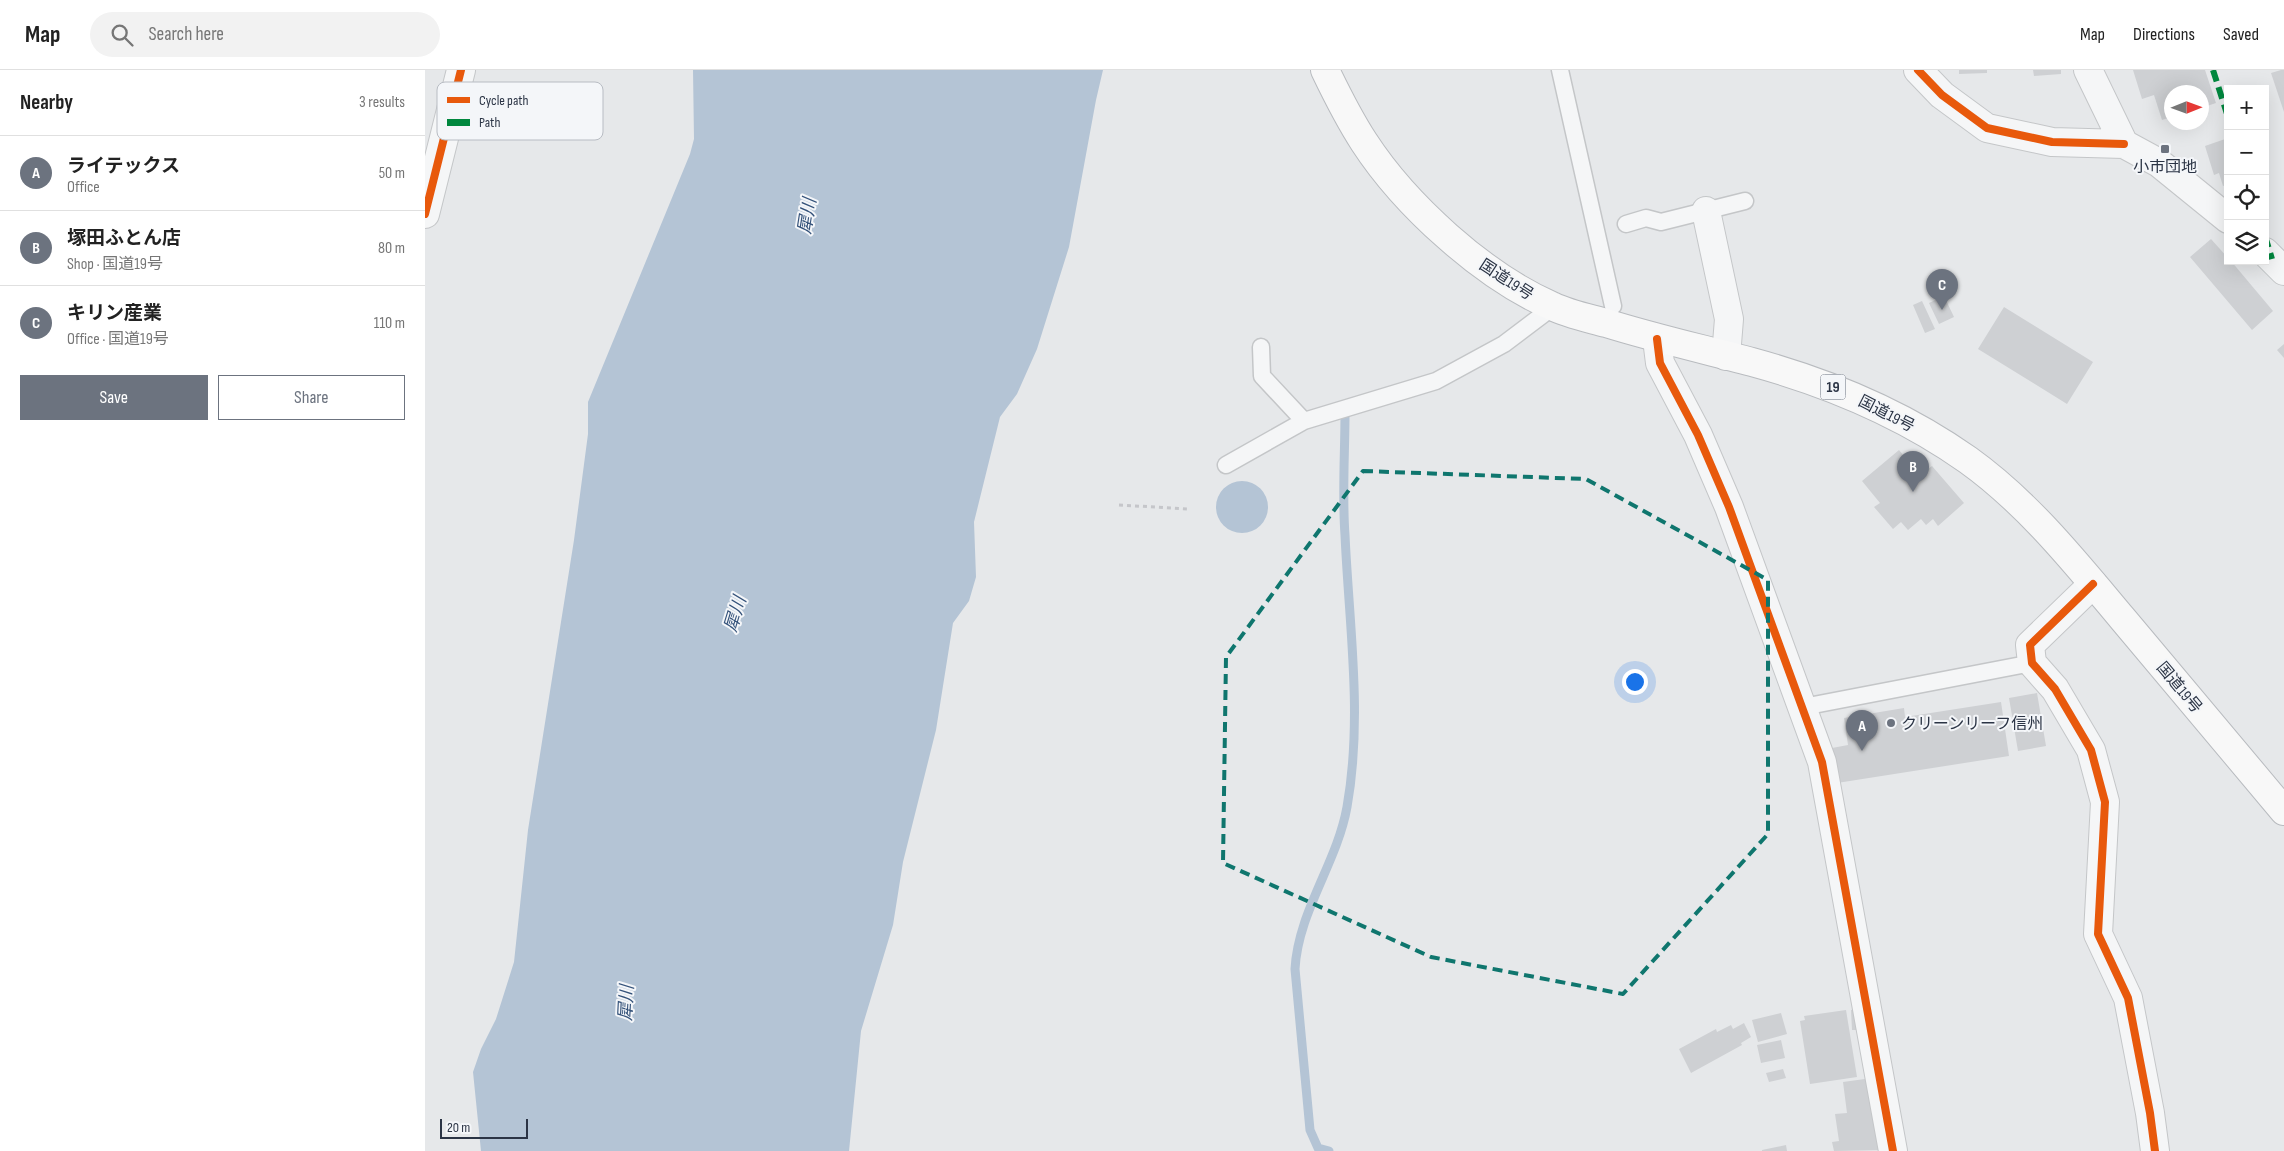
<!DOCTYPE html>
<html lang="en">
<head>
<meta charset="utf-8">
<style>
	:root { --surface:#fff; --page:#f2f2f2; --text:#222; --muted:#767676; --line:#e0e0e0; --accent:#6c737f }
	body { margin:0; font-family:"Sofia Sans Condensed","Noto Sans JP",sans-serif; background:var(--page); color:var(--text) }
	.controls { position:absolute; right:15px; top:15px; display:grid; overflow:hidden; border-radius:0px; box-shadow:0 5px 20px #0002 }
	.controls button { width:45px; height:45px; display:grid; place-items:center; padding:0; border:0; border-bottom:1px solid var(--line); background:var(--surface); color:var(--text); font:25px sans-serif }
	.compass { position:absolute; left:1739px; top:15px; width:45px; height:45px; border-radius:50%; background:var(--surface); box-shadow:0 5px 20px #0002; rotate:89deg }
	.scale { position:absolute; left:15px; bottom:12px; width:88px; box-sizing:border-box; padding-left:5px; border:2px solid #2b3445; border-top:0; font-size:14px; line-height:18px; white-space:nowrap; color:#2b3445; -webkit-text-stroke:4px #f4f6f9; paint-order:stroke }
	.you { position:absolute; left:1209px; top:611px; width:18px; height:18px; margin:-12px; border:4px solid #fff; border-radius:50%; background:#1a73e8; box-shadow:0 0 0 8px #1a73e833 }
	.badge { display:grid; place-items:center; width:32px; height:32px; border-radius:50%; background:var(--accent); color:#fff; font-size:16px; font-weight:700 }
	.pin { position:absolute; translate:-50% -41px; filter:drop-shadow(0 1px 2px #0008) }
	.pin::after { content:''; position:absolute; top:26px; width:18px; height:15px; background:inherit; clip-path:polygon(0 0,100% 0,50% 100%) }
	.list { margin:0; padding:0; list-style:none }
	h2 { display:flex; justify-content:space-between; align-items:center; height:65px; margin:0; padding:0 20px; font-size:21px }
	h2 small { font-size:16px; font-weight:400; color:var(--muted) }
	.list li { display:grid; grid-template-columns:32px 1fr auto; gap:15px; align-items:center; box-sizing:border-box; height:75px; padding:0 20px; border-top:1px solid var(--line) }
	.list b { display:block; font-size:19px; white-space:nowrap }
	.list p { margin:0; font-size:16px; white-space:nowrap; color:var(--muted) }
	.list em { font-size:16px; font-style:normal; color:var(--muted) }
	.actions { display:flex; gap:10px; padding:15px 20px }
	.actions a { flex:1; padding:11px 0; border:1px solid var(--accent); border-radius:0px; text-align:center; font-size:18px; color:var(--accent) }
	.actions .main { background:var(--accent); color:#fff }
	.icon { flex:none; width:28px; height:28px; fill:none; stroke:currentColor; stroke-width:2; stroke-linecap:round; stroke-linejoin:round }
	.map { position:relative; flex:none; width:1859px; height:1081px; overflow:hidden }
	header { display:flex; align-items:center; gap:30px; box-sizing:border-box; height:70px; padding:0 25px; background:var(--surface); border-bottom:1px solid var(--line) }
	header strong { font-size:24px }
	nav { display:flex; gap:28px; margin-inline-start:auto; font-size:18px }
	.search { width:350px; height:45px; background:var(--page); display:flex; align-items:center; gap:12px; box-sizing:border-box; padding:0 18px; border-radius:28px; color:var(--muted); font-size:19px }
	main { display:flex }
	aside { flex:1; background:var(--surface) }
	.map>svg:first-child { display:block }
	.water { fill:#b4c4d5 }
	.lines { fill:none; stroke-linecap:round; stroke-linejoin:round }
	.stream { stroke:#b4c4d5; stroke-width:9 }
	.building { fill:#ced0d3 }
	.service-casing { stroke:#c4c6c8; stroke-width:19 }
	.minor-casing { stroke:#c4c6c8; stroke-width:30 }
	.trunk-casing { stroke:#b8bbbf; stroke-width:30 }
	.path { stroke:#c5c6ca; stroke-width:3; stroke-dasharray:4 4; stroke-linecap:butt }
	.service { stroke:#f5f6f7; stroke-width:16 }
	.minor { stroke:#f5f6f7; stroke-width:28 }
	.trunk { stroke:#f8f8f8; stroke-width:28 }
	.quiet { stroke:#00873e; stroke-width:6; stroke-dasharray:12 6; stroke-linecap:butt }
	.cycleway-casing { stroke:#f4f6f9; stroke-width:11 }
	.cycleway { stroke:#e8590c; stroke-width:8 }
	.marked { fill:none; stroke:#0f766e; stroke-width:4; stroke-dasharray:10 6; stroke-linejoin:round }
	.poi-dot { fill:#6c737f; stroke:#f4f6f9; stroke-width:2 }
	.labels { text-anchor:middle; stroke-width:4; stroke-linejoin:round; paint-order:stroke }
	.shield { fill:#f4f6f9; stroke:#676e7b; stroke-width:1 }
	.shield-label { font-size:15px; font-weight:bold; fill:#2b3445 }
	.poi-label { font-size:16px; fill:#2b3445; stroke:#f4f6f9 }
	.street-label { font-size:16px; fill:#2b3445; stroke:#f4f6f9 }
	.water-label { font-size:18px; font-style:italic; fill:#34527a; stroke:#f4f6f9 }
	.key { fill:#f4f6f9; stroke:#b8bcc3; stroke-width:1 }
	.key-label { font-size:14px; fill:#2b3445 }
</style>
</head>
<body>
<header>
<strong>Map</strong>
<div class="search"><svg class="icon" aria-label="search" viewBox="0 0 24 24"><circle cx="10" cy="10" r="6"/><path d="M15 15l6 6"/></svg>Search here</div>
<nav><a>Map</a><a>Directions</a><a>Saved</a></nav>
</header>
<main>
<aside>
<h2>Nearby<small>3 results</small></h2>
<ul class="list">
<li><span class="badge">A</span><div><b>ライテックス</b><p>Office</p></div><em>50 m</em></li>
<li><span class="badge">B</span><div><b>塚田ふとん店</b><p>Shop · 国道19号</p></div><em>80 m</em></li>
<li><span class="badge">C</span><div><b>キリン産業</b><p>Office · 国道19号</p></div><em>110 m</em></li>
</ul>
<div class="actions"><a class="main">Save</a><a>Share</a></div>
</aside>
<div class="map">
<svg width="1859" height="1081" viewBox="0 0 1859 1081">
	<rect width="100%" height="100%" fill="#e6e8ea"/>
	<path class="water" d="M268,0H678L671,30L644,177L612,279L592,324L575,347L549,452L551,507L544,531L528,553L511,660L478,792L468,855L436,961L424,1081H56L48,1002L56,979L71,949L89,892L103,760L149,470L163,364V332L265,84L269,69Z
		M791 437a26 26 0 1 1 52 0a26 26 0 1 1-52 0Z"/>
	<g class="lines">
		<path class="stream" d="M904,1081L893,1078L885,1060L870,899C873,842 912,793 922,737C938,647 924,555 920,465C917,424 920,383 920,343"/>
	</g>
	<path class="building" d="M1534,0H1562V3L1534,4Z
		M1608,0H1636V4L1609,6Z
		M1708,0H1780L1791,33L1776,38V22H1746V47L1737,50L1729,25L1717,29Z
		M1856,0H1859V42L1846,3Z
		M1803,68V114L1798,116L1794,103L1789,105L1780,76Z
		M1786,169L1803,188V191H1806L1848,241L1827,260L1765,187Z
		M1519,226L1529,247L1514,254L1504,233Z
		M1497,231L1510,259L1500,263L1488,235Z
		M1579,237L1668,292L1642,334L1553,279Z
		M1859,274V288L1852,280Z
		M1474,380L1495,405L1507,396L1539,433L1513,456L1508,449L1501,455L1496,449L1483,460L1476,452L1468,459L1449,437L1455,433L1437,411Z
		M1612,623L1621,676L1593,681L1584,628Z
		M1576,632L1584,686L1412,713L1407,678L1423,675L1419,648L1479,638L1480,647Z
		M1434,939L1436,960H1427L1426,940Z
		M1421,940L1432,1007L1385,1014L1375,951L1380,950L1379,946Z
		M1356,943L1362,964L1333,972L1327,950Z
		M1319,953L1326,967L1316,973L1317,975L1266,1003L1254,979L1291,959L1292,962L1306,955L1308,959Z
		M1356,970L1360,988L1336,993L1332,975Z
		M1358,999L1361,1008L1344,1012L1341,1003Z
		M1447,1008L1457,1080L1409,1081L1407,1072L1414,1071L1410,1044L1422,1043L1418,1012Z
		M1361,1075L1362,1081H1337V1080Z"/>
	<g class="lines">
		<defs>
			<path id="service" d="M1135,0L1188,236
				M1201,154L1221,148L1236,152L1320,131
				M836,277L837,306L879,351
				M801,395L879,351L1011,311L1079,274L1128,237
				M1378,637L1607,593"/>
			<path id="minor" d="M1493,0L1517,25L1562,58L1627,72L1699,74
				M1663,0L1699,74L1734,93L1803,149
				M1281,141L1304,249L1301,286
				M0,144L36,0
				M1840,182L1859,201
				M1232,269L1235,293L1273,365L1304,437L1397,692L1468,1081
				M1668,514L1605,575L1607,593L1630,619L1666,680L1680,732L1673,864L1703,928L1725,1043L1730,1081"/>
			<path id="trunk" d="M900,0C912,25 924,49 939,72C980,135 1058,206 1127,236C1143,244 1163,248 1181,253C1229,268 1278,279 1327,292C1404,313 1478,344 1543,390C1603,433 1650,492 1697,548C1751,612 1805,676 1859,741"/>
		</defs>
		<use href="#service" class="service-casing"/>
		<use href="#minor" class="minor-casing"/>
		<use href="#trunk" class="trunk-casing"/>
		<path class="path" d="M694,435L764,439"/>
		<use href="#service" class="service"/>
		<use href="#minor" class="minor"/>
		<use href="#trunk" class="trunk"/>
		<path class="quiet" d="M1788,0L1803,47
			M1840,166L1847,189"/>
		<defs>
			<path id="cycleway" d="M1493,0L1517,25L1562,58L1627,72L1699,74
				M0,144L36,0
				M1232,269L1235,293L1273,365L1304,437L1397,692L1468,1081
				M1668,514L1605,575L1607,593L1630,619L1666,680L1680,732L1673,864L1703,928L1725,1043L1730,1081"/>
		</defs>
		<use href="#cycleway" class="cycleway-casing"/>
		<use href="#cycleway" class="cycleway"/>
	</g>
	<path class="marked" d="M938,401L1161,409L1343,510V764L1198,924L1006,887L798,793L801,587Z"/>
	<g class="poi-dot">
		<rect x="1735" y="74" width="10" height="10" rx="2.5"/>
		<circle cx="1466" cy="653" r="5"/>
	</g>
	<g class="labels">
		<rect class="shield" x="1395.5" y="304.5" width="25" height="25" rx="4"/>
		<g class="shield-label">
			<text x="1408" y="322">19</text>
		</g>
		<g class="poi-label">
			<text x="1740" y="102">小市団地</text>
			<text x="1476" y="659" text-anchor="start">クリーンリーフ信州</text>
		</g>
		<g class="street-label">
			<text transform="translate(1082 209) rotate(33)" y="6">国道19号</text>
			<text transform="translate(1462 343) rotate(27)" y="6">国道19号</text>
			<text transform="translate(1755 617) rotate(50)" y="6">国道19号</text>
		</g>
		<g class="water-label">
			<text transform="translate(382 146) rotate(-81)" y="6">犀川</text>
			<text transform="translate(310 544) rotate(-73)" y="6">犀川</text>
			<text transform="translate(201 933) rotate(-87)" y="6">犀川</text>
		</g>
	</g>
	<rect x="12" y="12" width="166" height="58" rx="8" class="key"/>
	<rect x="22" y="27" width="23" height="6" fill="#e8590c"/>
	<rect x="22" y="49" width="23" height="7" fill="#00873e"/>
	<g class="key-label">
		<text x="54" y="35">Cycle path</text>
		<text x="54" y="57">Path</text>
	</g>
</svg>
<div class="controls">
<button>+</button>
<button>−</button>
<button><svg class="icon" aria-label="locate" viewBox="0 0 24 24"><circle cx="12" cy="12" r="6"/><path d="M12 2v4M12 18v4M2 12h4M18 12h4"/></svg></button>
<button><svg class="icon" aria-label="layers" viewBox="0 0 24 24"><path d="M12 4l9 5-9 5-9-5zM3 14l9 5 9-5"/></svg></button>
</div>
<svg class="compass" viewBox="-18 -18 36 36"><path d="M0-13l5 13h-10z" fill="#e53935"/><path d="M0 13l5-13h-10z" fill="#767676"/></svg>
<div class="scale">20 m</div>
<div class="you"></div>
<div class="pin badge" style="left:1437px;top:681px">A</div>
<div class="pin badge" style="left:1488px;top:422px">B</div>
<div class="pin badge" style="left:1517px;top:240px">C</div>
</div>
</main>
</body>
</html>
